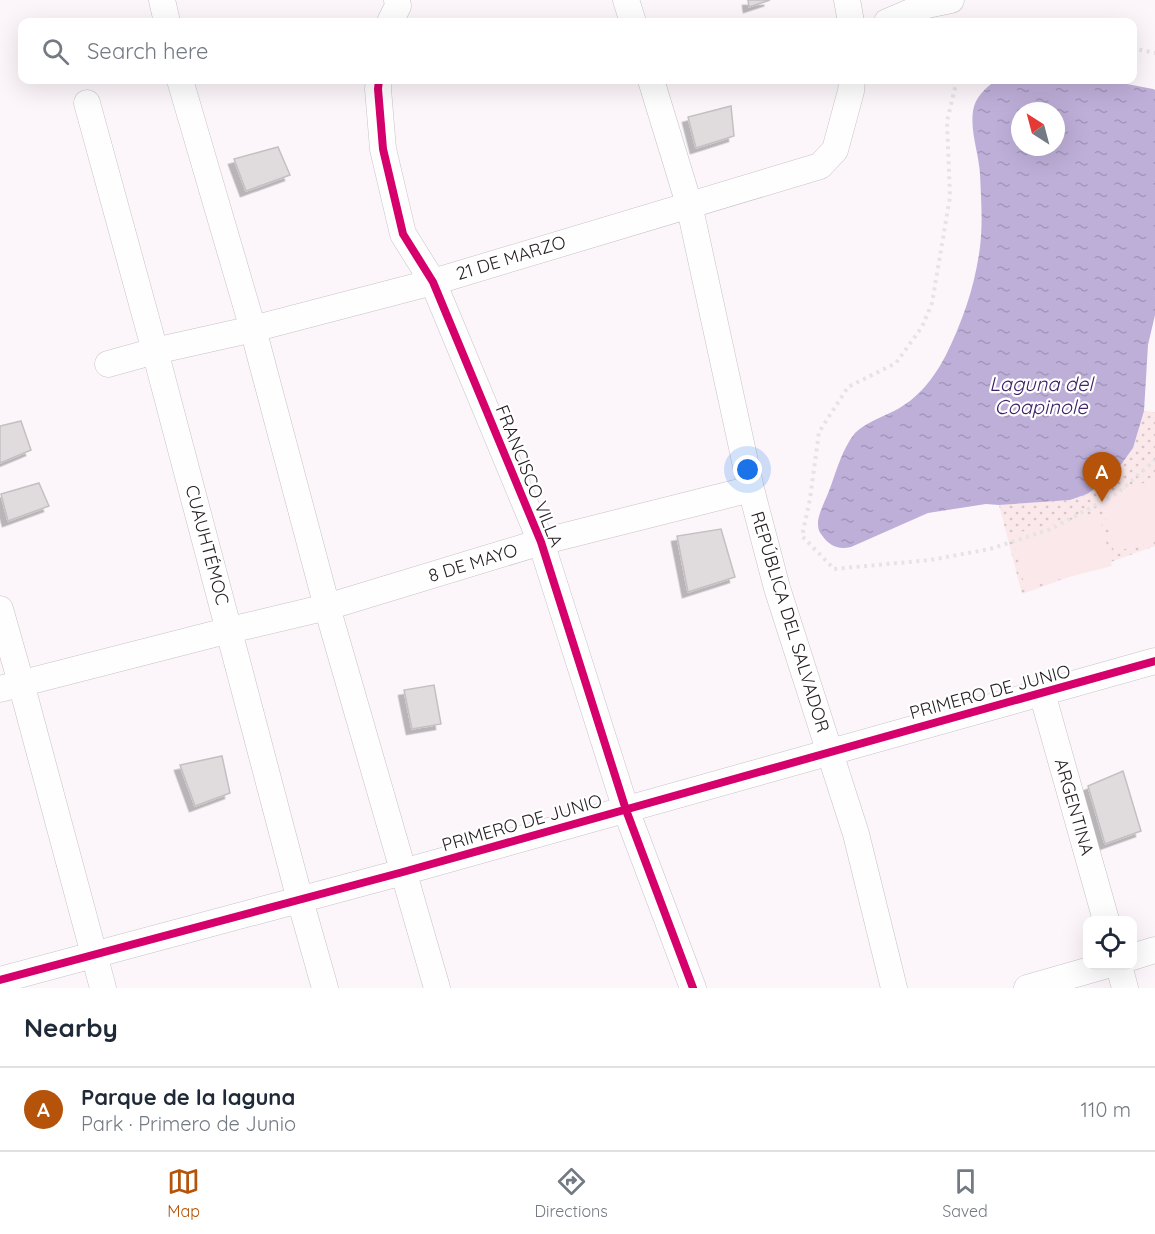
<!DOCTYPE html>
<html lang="en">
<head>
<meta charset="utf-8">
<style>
	:root { --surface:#fff; --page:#f6f6f7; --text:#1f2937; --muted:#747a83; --line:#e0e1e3; --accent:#b45309 }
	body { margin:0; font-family:Quicksand,sans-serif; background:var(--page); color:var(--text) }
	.controls { position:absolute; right:18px; bottom:18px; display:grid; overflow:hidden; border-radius:12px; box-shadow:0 6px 24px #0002 }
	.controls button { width:54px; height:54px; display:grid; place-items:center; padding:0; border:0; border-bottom:2px solid var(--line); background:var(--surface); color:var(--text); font:30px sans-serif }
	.compass { position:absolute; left:1011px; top:102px; width:54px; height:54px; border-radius:50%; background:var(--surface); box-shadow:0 6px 24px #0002; rotate:324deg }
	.you { position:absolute; left:748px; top:470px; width:21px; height:21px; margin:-15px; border:4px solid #fff; border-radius:50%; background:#1a73e8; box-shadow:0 0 0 9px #1a73e833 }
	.badge { display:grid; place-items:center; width:39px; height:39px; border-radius:50%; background:var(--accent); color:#fff; font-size:20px; font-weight:700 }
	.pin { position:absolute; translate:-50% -50px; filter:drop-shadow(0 2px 3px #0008) }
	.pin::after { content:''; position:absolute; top:32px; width:21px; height:18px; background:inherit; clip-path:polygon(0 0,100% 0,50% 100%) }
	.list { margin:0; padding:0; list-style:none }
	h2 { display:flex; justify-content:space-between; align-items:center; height:78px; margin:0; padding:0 24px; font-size:26px }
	h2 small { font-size:20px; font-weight:400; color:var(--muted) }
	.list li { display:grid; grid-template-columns:39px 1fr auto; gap:18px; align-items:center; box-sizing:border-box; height:84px; padding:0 24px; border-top:2px solid var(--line) }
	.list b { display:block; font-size:22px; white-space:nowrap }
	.list p { margin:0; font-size:20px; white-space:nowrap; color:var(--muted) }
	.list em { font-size:20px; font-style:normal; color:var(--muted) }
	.icon { flex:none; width:33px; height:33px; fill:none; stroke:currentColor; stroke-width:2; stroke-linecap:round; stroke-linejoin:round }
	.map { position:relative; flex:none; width:1155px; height:988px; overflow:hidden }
	.search { position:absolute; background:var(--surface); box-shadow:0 6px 24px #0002; left:18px; right:18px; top:18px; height:66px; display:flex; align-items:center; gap:15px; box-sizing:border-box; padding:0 21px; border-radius:12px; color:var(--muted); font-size:22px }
	.sheet { height:162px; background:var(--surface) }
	nav { display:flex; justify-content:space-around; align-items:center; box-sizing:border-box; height:84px; border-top:2px solid var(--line); background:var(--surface); font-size:16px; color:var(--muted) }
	nav a { display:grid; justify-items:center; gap:3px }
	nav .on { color:var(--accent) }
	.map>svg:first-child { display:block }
	.park { fill:url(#park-dots) }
	.garden { fill:#fbe8ea }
	.water { fill:url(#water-ripples); fill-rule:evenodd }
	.building { fill:#e0dbdd; stroke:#c4c0c2; stroke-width:1.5; filter:url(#shadow) }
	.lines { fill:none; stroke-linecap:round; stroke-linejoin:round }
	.minor-casing { stroke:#c6c2c5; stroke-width:27 }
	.path { stroke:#e6e3e5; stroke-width:4; stroke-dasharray:3 4.5; stroke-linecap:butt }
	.minor { stroke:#fffefe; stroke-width:26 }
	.cycleway-casing { stroke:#fff; stroke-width:11 }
	.cycleway { stroke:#d6006c; stroke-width:8 }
	.labels { text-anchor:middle; stroke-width:4.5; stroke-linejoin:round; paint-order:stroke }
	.street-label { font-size:18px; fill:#211c1f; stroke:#fff }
	.water-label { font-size:20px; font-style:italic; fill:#3f2369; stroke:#fff }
</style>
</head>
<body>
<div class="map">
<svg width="1155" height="988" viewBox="0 0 1155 988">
	<defs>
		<pattern id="park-dots" width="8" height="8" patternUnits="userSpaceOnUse" patternTransform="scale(1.5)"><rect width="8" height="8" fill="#fbe8ea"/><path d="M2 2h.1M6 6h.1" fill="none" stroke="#d7c6c8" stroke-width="1.8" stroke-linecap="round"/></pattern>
		<pattern id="water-ripples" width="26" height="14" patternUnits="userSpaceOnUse" patternTransform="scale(1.5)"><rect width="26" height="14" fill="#beafd9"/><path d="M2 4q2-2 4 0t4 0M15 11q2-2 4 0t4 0" fill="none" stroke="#a396ba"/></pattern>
		<filter id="shadow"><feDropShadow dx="-5.5" dy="5.5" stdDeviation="0" flood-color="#0004"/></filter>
	</defs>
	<rect width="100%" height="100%" fill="#fcf6fa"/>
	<path class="park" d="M1144,411L1155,412V546L1022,594L999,505L1070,500L1087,494L1104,482L1120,466L1133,448Z"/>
	<path class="garden" d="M1155,480V541L1114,552L1100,495Z
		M1099,513L1112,566L1025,588L1012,534Z"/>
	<path class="water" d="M997,80H1106L1153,89L1155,90V315L1148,345L1144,411L1133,448L1120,466L1104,482L1087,494L1070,500L999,505L986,504L928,513L851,547C838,550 829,546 821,534C818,530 818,526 818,521C820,510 825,501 829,491C836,472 842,449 855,433C865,423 882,417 894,411C918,399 934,378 946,355C963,320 975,286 980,247C983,223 981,198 980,174C979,154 970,132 973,111C975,97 986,87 997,80ZM1020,111H1056V147H1020Z"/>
	<path class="building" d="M748,0H770L749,7Z
		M731,106L734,136L696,148L688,117Z
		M278,147L290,175L246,191L234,159Z
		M21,421L31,450L0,463V426Z
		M39,483L49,506L8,521L1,494Z
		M721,529L735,577L688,592L677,536Z
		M434,685L441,724L412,729L404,690Z
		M222,756L230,793L195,806L180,765Z
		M1123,771L1141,831L1105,844L1088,786Z"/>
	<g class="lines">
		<defs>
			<path id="minor" d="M162,0L167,22
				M626,0L633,22
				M847,0L851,22
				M390,22L398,6L397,0
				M887,22L927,5L951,0
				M180,80L253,329L327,607L437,988
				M379,80L378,89L383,149L403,234L433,282L541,542L626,810L693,988
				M651,80L689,204L751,489L777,588L856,834L894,988
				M87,103L155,351L300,900L325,988
				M108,364L155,351L253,329L433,282L820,166L835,150L851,91L852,80
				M0,609L21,683L103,988
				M0,689L230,630L327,607L541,542L751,489
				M1042,693L1106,920
				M1132,957L1155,950
				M1119,966L1125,988
				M0,980L403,872L1155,661
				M1027,988L1104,966"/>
		</defs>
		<use href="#minor" class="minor-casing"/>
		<path class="path" d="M1132,48L1155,53
			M957,80L947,121L950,197L932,303L922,327L896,363L848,387L819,432L810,499L802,536L834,569L930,560L990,549L1051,529L1118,493L1155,460"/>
		<use href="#minor" class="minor"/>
		<defs>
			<path id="cycleway" d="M379,80L378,89L383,149L403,234L433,282L541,542L626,810L693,988
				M0,980L403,872L1155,661"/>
		</defs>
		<use href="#cycleway" class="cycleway-casing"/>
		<use href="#cycleway" class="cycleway"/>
	</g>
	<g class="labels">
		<g class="street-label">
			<text transform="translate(511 258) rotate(-17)" y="6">21 DE MARZO</text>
			<text transform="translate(529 476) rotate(68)" y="6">FRANCISCO VILLA</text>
			<text transform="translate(207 545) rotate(75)" y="6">CUAUHTÉMOC</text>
			<text transform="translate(473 563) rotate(-17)" y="6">8 DE MAYO</text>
			<text transform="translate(790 622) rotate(73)" y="6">REPÚBLICA DEL SALVADOR</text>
			<text transform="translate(990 692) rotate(-15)" y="6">PRIMERO DE JUNIO</text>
			<text transform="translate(1074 807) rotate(74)" y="6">ARGENTINA</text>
			<text transform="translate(522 823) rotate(-16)" y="6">PRIMERO DE JUNIO</text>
		</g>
		<g class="water-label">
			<text x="1041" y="391">Laguna del<tspan x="1041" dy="23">Coapinole</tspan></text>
		</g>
	</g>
</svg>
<div class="controls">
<button><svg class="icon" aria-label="locate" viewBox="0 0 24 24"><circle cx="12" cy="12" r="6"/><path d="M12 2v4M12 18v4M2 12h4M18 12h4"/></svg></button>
</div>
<svg class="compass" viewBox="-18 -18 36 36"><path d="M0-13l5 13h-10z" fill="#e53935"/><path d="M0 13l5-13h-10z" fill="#747a83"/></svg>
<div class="you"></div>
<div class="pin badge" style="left:1102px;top:502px">A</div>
<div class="search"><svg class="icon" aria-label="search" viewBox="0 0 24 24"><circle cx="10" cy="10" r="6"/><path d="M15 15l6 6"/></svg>Search here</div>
</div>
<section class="sheet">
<h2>Nearby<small></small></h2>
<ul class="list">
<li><span class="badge">A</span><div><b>Parque de la laguna</b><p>Park · Primero de Junio</p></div><em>110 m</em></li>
</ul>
</section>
<nav>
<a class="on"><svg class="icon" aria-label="map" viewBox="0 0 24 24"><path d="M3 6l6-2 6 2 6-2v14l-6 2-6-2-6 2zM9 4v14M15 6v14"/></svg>Map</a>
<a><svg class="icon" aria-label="directions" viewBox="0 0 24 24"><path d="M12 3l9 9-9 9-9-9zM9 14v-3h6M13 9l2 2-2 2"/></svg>Directions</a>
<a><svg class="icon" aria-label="saved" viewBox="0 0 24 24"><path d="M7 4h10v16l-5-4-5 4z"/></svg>Saved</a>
</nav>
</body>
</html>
